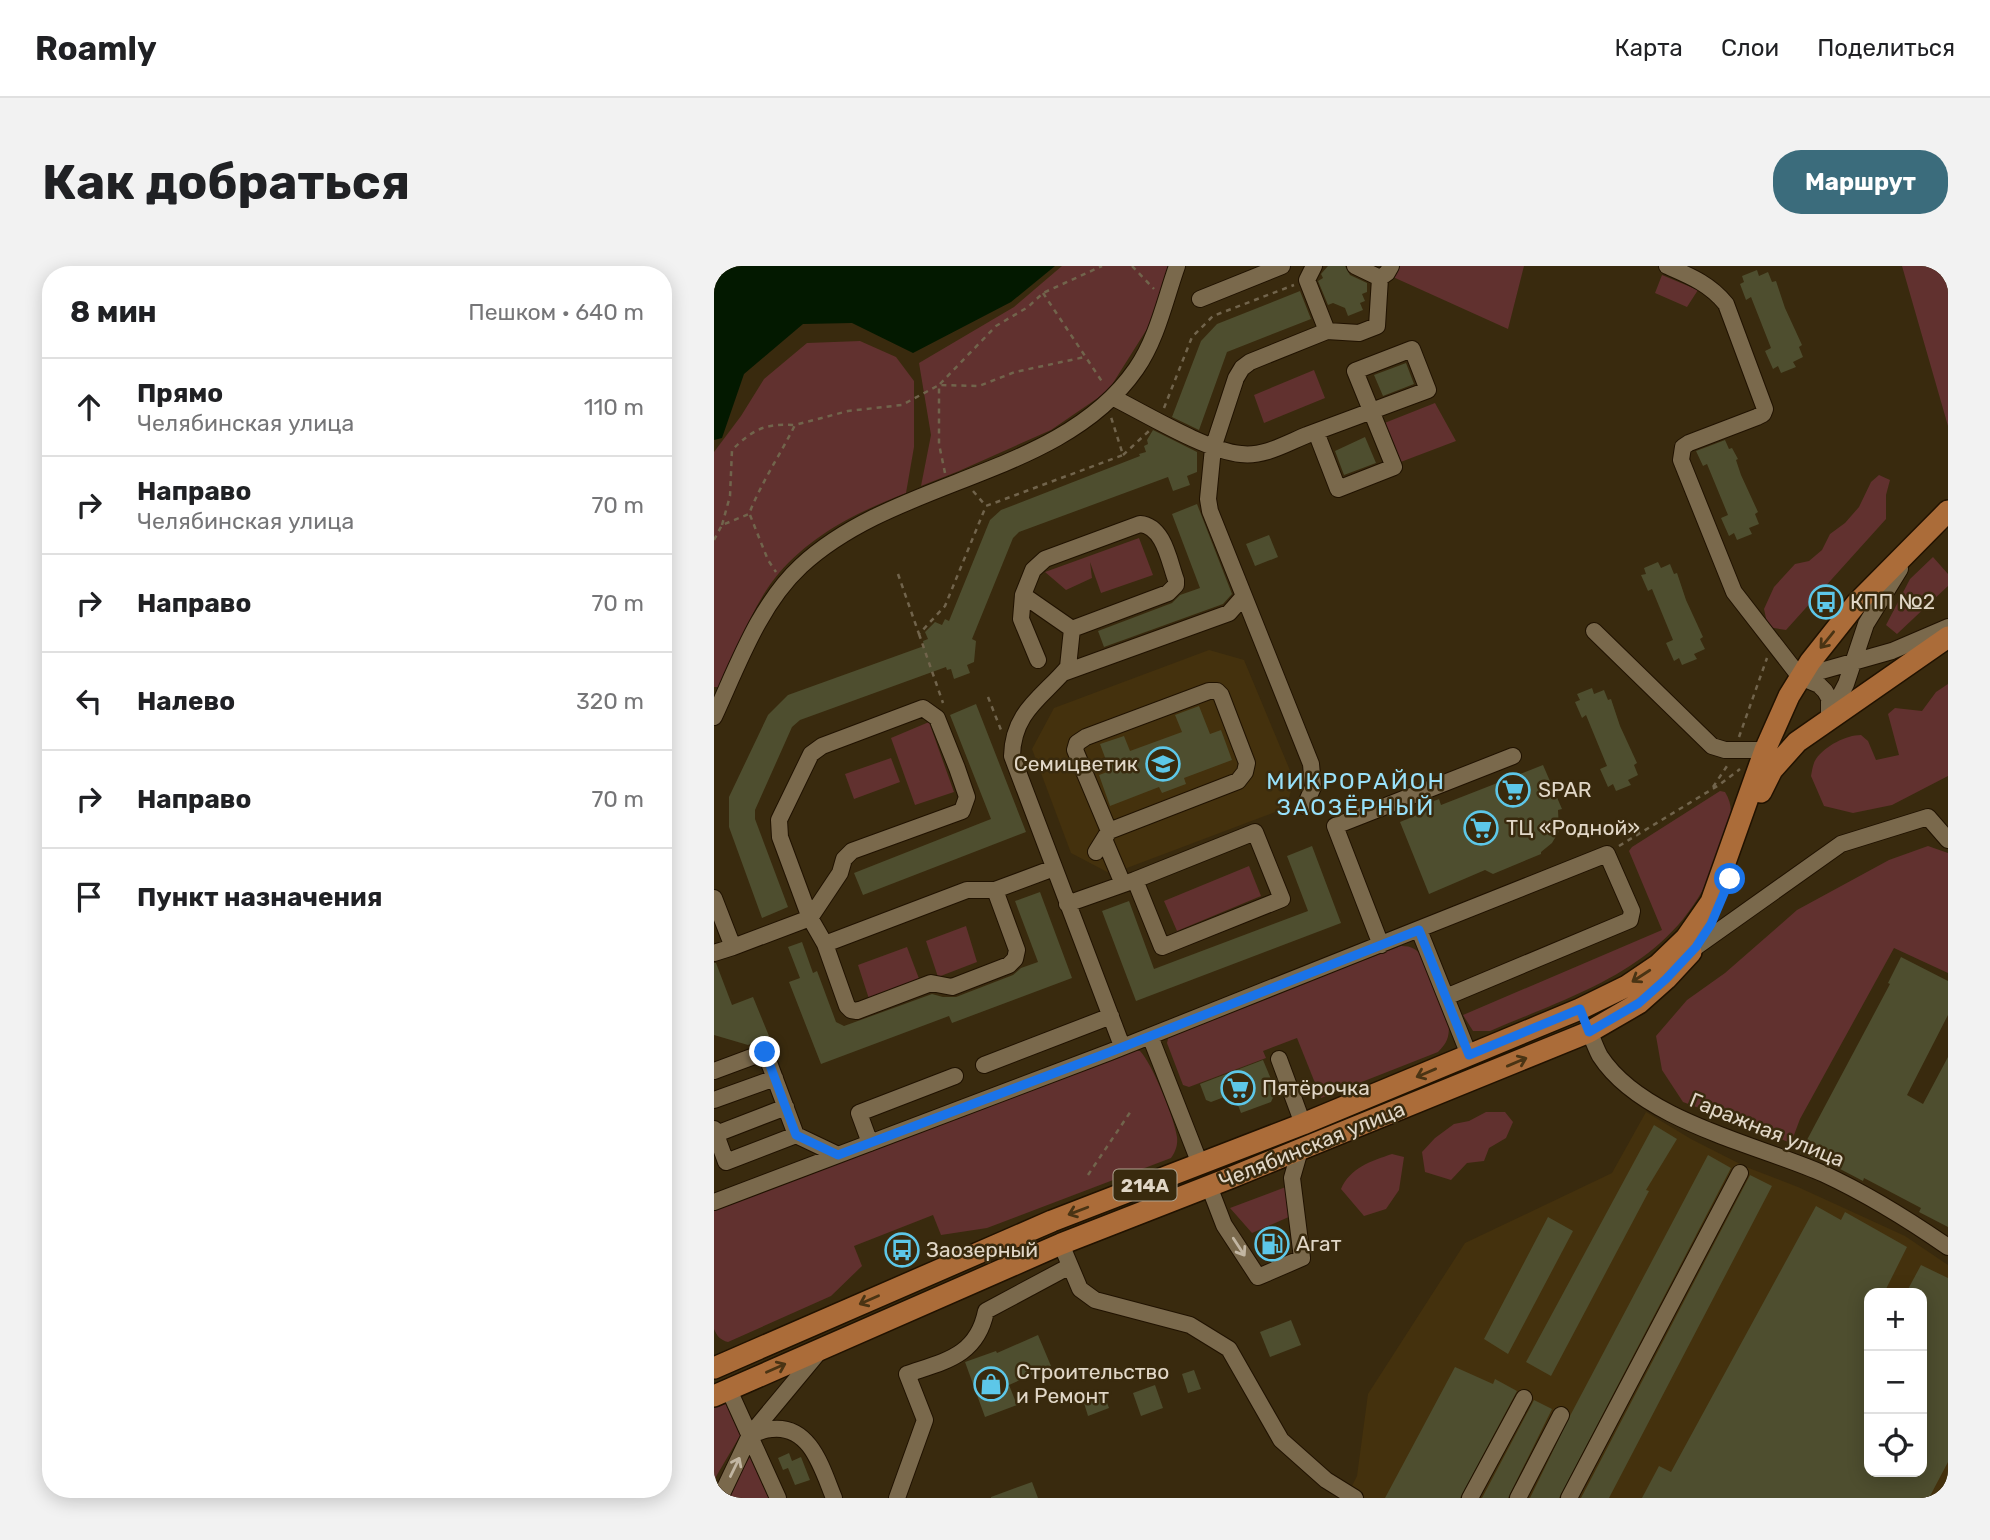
<!DOCTYPE html>
<html lang="ru">
<head>
<meta charset="utf-8">
<style>
	:root { --surface:#fff; --page:#f2f2f2; --text:#202124; --muted:#757577; --line:#e0e0e0; --accent:#3b6c7c }
	body { margin:0; font-family:Rubik,sans-serif; background:var(--page); color:var(--text) }
	.controls { position:absolute; right:21px; bottom:21px; display:grid; overflow:hidden; border-radius:14px; box-shadow:0 4px 18px #0003 }
	.controls button { width:63px; height:63px; display:grid; place-items:center; padding:0; border:0; border-bottom:2px solid var(--line); background:var(--surface); color:var(--text); font:35px sans-serif }
	.stop { position:absolute; width:21px; height:21px; margin:-16px; border:5px solid #1a73e8; border-radius:50%; background:#fff }
	.stop.end { background:#1a73e8; border-color:#fff; box-shadow:0 2px 7px #0008 }
	.list { margin:0; padding:0; list-style:none }
	h2 { display:flex; justify-content:space-between; align-items:center; height:91px; margin:0; padding:0 28px; font-size:30px }
	h2 small { font-size:23px; font-weight:400; color:var(--muted) }
	.list li { display:grid; grid-template-columns:46px 1fr auto; gap:21px; align-items:center; box-sizing:border-box; height:98px; padding:0 28px; border-top:2px solid var(--line) }
	.list b { display:block; font-size:26px; white-space:nowrap }
	.list p { margin:0; font-size:23px; white-space:nowrap; color:var(--muted) }
	.list em { font-size:23px; font-style:normal; color:var(--muted) }
	.icon { flex:none; width:38px; height:38px; fill:none; stroke:currentColor; stroke-width:2; stroke-linecap:round; stroke-linejoin:round }
	.map { position:relative; flex:none; width:1234px; height:1232px; overflow:hidden; border-radius:28px }
	header { display:flex; align-items:center; gap:42px; box-sizing:border-box; height:98px; padding:0 35px; background:var(--surface); border-bottom:2px solid var(--line) }
	header strong { font-size:33px }
	nav { display:flex; gap:38px; margin-inline-start:auto; font-size:24px }
	.intro { display:flex; align-items:center; justify-content:space-between; box-sizing:border-box; height:168px; padding:0 42px }
	h1 { margin:0; font-size:49px }
	.button { padding:18px 32px; border-radius:28px; background:var(--accent); color:#fff; font-size:24px; font-weight:700 }
	main { display:flex; gap:42px; padding:0 42px }
	aside { flex:1; background:var(--surface); border-radius:28px; box-shadow:0 4px 18px #0003 }
	.map>svg:first-child { display:block }
	.built { fill:#44310d; fill-rule:evenodd }
	.green { fill:#61312f }
	.water { fill:#031900 }
	.building { fill:#4e4e2f }
	.lines { fill:none; stroke-linecap:round; stroke-linejoin:round }
	.minor-casing { stroke:#201200; stroke-width:18 }
	.major-casing { stroke:#201200; stroke-width:24 }
	.path { stroke:#71644c; stroke-width:2.5; stroke-dasharray:5 5; stroke-linecap:butt }
	.minor { stroke:#7a694c; stroke-width:16 }
	.major { stroke:#ab6c39; stroke-width:21 }
	.oneway { stroke:#4a3414 }
	.oneway2 { stroke:#c2b6a2 }
	.route { stroke:#1a73e8; stroke-width:9 }
	.labels { text-anchor:middle; stroke-width:5; stroke-linejoin:round; paint-order:stroke }
	.shield { fill:#392a0e; stroke:#afa390; stroke-width:2 }
	.shield-label { font-size:19px; font-weight:bold; fill:#e1d7c7 }
	.poi-label { font-size:21px; fill:#e1d7c7; stroke:#392a0e; text-anchor:start }
	.street-label { font-size:21px; fill:#e1d7c7; stroke:#392a0e }
	.neighbourhood-label { font-size:23px; letter-spacing:2px; fill:#98e1fa; stroke:#392a0e }
</style>
</head>
<body>
<header>
<strong>Roamly</strong>
<nav><a>Карта</a><a>Слои</a><a>Поделиться</a></nav>
</header>
<div class="intro"><h1>Как добраться</h1><a class="button">Маршрут</a></div>
<main>
<aside>
<h2>8 мин<small>Пешком · 640 m</small></h2>
<ul class="list">
<li><svg class="icon" aria-label="ahead" viewBox="0 0 24 24"><path d="M12 20V5M6 11l6-6 6 6"/></svg><div><b>Прямо</b><p>Челябинская улица</p></div><em>110 m</em></li>
<li><svg class="icon" aria-label="right" viewBox="0 0 24 24"><path d="M7 20v-9h11M14 6l5 5-5 5"/></svg><div><b>Направо</b><p>Челябинская улица</p></div><em>70 m</em></li>
<li><svg class="icon" aria-label="right" viewBox="0 0 24 24"><path d="M7 20v-9h11M14 6l5 5-5 5"/></svg><div><b>Направо</b></div><em>70 m</em></li>
<li><svg class="icon" aria-label="left" viewBox="0 0 24 24"><path d="M17 20v-9H6M10 6l-5 5 5 5"/></svg><div><b>Налево</b></div><em>320 m</em></li>
<li><svg class="icon" aria-label="right" viewBox="0 0 24 24"><path d="M7 20v-9h11M14 6l5 5-5 5"/></svg><div><b>Направо</b></div><em>70 m</em></li>
<li><svg class="icon" aria-label="arrive" viewBox="0 0 24 24"><path d="M6 21V4h12l-3 4 3 4H6"/></svg><div><b>Пункт назначения</b></div></li>
</ul>
</aside>
<div class="map">
<svg width="1234" height="1232" viewBox="0 0 1234 1232">
	<rect width="100%" height="100%" fill="#392a0e"/>
	<path class="built" d="M495,384L530,394L580,514L572,542L397,608L357,587L318,483L340,442Z
		M932,846L977,873L1032,901L1084,921L1191,970L1234,999V1232H632L643,1210L654,1128L751,977L898,907ZM1155,1027H1208V1206H1155Z"/>
	<path class="green" d="M348,0H460L438,55L394,125L337,164L245,205L207,220L217,169L205,97L300,41Z
		M685,0H810L794,63L679,11Z
		M1188,0H1234V160Z
		M948,9L984,24L973,41L941,27Z
		M146,75L182,91L200,115V181L192,227C144,246 100,267 65,307C38,339 23,384 5,421H0V186L27,150L50,113L93,77Z
		M600,104L611,132L550,157L540,129Z
		M721,137L742,175L684,197L668,158Z
		M1165,209L1176,214L1172,229V253L1072,364L1054,361L1050,343L1060,321L1081,298L1095,295L1108,284L1116,268L1131,257L1145,241L1157,216Z
		M425,272L439,309L387,327L376,296L378,312L352,324L331,306Z
		M1219,291L1234,308V320L1183,368L1172,359L1196,313Z
		M1234,418V510L1178,539L1139,547L1110,540L1097,510C1098,505 1099,497 1102,493C1111,480 1132,469 1147,469L1154,475L1162,494L1185,489L1174,448L1181,442L1208,445L1222,426Z
		M215,456L240,526L201,539L177,472Z
		M177,492L186,516L140,533L131,508Z
		M1006,525L1011,526C1023,545 1014,562 1007,582C969,697 877,722 776,765H759L749,749L948,664L915,585L918,581Z
		M1214,580L1234,587V707L1180,682L1086,853L1077,877L969,836L948,804L942,770L973,734L1011,707L1083,644L1175,594Z
		M535,600L547,630L463,665L450,635Z
		M252,660L263,696L224,711L212,675Z
		M687,680C698,680 703,683 709,692L735,759C735,772 733,777 724,786L607,832L583,772L549,785L552,792L475,821L469,819L453,777L455,769Z
		M193,681L207,718L156,736L144,699Z
		M418,784L426,785C438,797 461,854 463,871C464,880 461,886 457,892L273,962L227,969L219,949L140,980L148,1000L117,1030L14,1076C6,1074 3,1070 0,1063V942Z
		M772,846H791L799,856L792,872L775,882L770,895L753,897L737,914L711,906L708,886L721,872L740,858L755,855Z
		M678,888L690,891L685,924L672,943L650,950L627,923C636,902 657,895 678,888Z
		M577,919V950L538,967L516,942Z
		M15,1135L30,1163L0,1214V1142Z
		M40,1184L58,1232H11Z"/>
	<path class="water" d="M0,0H341L297,36L199,87L138,57L89,58L30,108L8,172L0,174Z"/>
	<path class="building" d="M614,0H631L636,9L653,17V26L648,28L651,35L646,37L649,44L634,50L631,42L619,37L614,39L604,15L609,12L607,8Z
		M1043,4L1045,10L1054,6L1058,16L1062,15L1071,42L1088,79L1085,81L1089,91L1079,96L1082,101L1067,107L1064,100L1059,103L1051,85L1057,82L1037,31L1032,34L1026,18L1030,16L1028,10Z
		M586,25L597,53L513,86L485,164L458,151L487,75L503,58Z
		M692,97L700,118L669,130L660,109Z
		M439,164L483,186V206L473,210L476,219L459,225L454,211L305,266L299,272L258,373L262,375L260,396L253,399L256,407L240,413L237,403L233,404L232,401L86,454L78,461L41,544V553L74,641L48,652L15,561V531L54,449L74,429L210,380L209,375L214,373L211,366L221,356L228,359L231,353L235,355L276,254L287,244L426,190L425,188L432,186L430,180L434,178L433,174Z
		M651,171L662,197L630,209L621,185Z
		M1011,174L1015,183L1018,182L1024,193L1022,194L1027,209L1044,246L1041,248L1045,258L1035,262L1038,268L1023,274L1020,267L1015,270L1007,252L1014,249L993,198L989,200L982,185Z
		M483,238L518,328L509,338L390,381L384,365L458,337L466,329L486,322L458,248Z
		M555,269L564,291L541,300L532,278Z
		M944,296L947,302L956,298L960,308L963,307L972,334L989,371L986,373L991,383L980,388L983,393L968,399L965,392L960,395L952,377L959,374L938,323L934,325L927,309L932,308L930,302Z
		M878,422L880,428L890,424L894,434L897,433L906,460L923,497L920,499L924,509L914,514L917,519L902,525L899,518L894,521L886,503L893,500L872,449L868,452L861,436L866,434L863,428Z
		M262,438L312,566L149,629L140,607L277,553L236,449Z
		M485,440L496,468L507,464L518,494L470,512L472,518L448,527L445,521L396,540L385,509L396,505L386,478L410,470L416,485L468,466L461,449Z
		M829,499L848,543L844,544L845,565L838,577L827,586V588L779,608L771,604L715,628L686,556L715,544L712,538L725,533L727,539Z
		M598,580L627,657L422,735L388,645L415,635L440,703L594,645L573,590Z
		M326,626L358,712L238,757L235,750L107,798L75,716L86,712L74,681L88,676L99,707L103,705L122,756L130,760L218,728L229,731H242L299,709L307,702L324,696L301,635Z
		M1187,691L1234,715V749L1193,829L1209,838L1234,791V961L1205,946L1207,942L1150,912L1149,915L1105,892L1104,894L1086,887L1176,718L1174,717Z
		M0,697H2L18,739L39,731L55,770L34,779L0,769Z
		M549,794L562,825L557,836L527,847L522,834L513,830L497,836L492,834L486,818Z
		M940,859L963,873L932,924L935,925L837,1110L812,1096Z
		M994,889L1017,902L845,1232H816L857,1148Z
		M1036,909L1058,920L895,1232H867Z
		M1102,940L1127,954L1131,946L1193,981L1170,1027H1155V1206H1208V1027H1192L1207,999L1234,1012V1196L1215,1232H928L945,1200L957,1206Z
		M834,951L859,965L794,1088L770,1073Z
		M559,961L569,989L557,994L546,966Z
		M577,1054L587,1079L556,1091L546,1066Z
		M324,1069L337,1100L295,1119L303,1139L271,1151L251,1096L282,1085L283,1087Z
		M741,1101L779,1118L781,1113L803,1125L746,1232H671Z
		M480,1104L487,1123L474,1127L468,1108Z
		M441,1119L449,1142L427,1150L419,1127Z
		M390,1129L395,1142L374,1150L370,1137Z
		M820,1134L838,1143L794,1232H768Z
		M75,1187L78,1195L87,1191L96,1214L81,1219L74,1202L69,1204L64,1192Z
		M318,1216L324,1232H277V1231Z"/>
	<g class="lines">
		<defs>
			<path id="minor" d="M600,0L593,14L613,65
				M641,0L666,12
				M953,0C976,10 996,18 1012,38L1051,143L1049,148L1043,151L975,177L969,181L967,194L1020,326L1086,411L1105,419L1111,425L1115,432V452
				M486,33L568,0
				M400,132C432,148 493,185 527,188C550,191 573,177 593,169C634,154 674,139 714,124L698,83L641,105L680,201L624,223L602,166
				M426,258C450,260 455,295 462,314V319L454,327L358,363L309,329L319,304L331,293Z
				M309,329L307,353L324,394
				M530,330L597,498L599,521L591,540
				M358,363L354,401C329,431 299,445 298,490L408,780
				M880,365L998,480L1011,484H1051
				M349,407L515,347L530,330L496,245L494,233L499,182L522,112L528,102L536,96L613,65L645,67L663,60L666,12L673,7L677,0
				M1086,411L1178,385L1234,361
				M1116,449L1132,418L1152,358L1186,303
				M0,451C24,399 45,339 87,300C183,211 347,211 422,103C443,73 451,34 463,0
				M390,573L409,618
				M382,586L395,565L524,515L531,506L533,497L507,429L503,425H495L372,471L363,477L361,484L395,565
				M0,632L19,681L96,652L126,607L130,593L138,585L248,545L253,531L243,502L223,452L209,442L108,480L97,488L65,554L66,571L96,652L111,678L133,740L137,744L143,745L217,717L238,721L295,699L301,693L303,684L281,624
				M353,638L421,614L541,566L568,633L448,681L421,614
				M705,664L755,789
				M111,678L253,624H281L340,602
				M667,679L621,560L799,490
				M982,681L1127,578L1214,551L1234,574
				M0,687L19,681
				M875,766C879,773 882,783 886,790C928,855 1042,878 1110,908C1153,928 1195,954 1234,981
				M436,770L486,898
				M565,793L589,858
				M270,799L397,750
				M0,805L51,786L82,869L124,889
				M0,834L61,812
				M0,863L12,896L82,869
				M2,868L72,841
				M156,877L145,847L241,810
				M495,920L510,959L544,1011L588,992L578,912L586,884
				M0,936L396,786L893,588L918,645L916,654L732,731
				M347,978L366,1023L381,1034L476,1059L515,1083L567,1174L612,1214L641,1232
				M15,1124L64,1232
				M36,1169C43,1167 51,1163 58,1163C97,1159 108,1203 120,1232
				M6,1232L36,1169L105,1086
				M183,1232L211,1154L193,1108C231,1095 263,1090 272,1045L356,1000
				M756,1232L810,1132
				M804,1232L847,1149
				M855,1232L1026,907"/>
			<path id="major" d="M1047,526L1058,504L1083,476L1234,371
				M0,1102L338,955L589,858L866,743L913,720L944,699L972,672L997,636L1051,484L1075,430L1096,396L1142,338L1234,245
				M0,1130L347,978L516,912L875,766L925,737L952,713L977,686"/>
		</defs>
		<use href="#minor" class="minor-casing"/>
		<use href="#major" class="major-casing"/>
		<path class="path" d="M418,0L440,23
			M329,27L389,117
			M450,142L478,71L499,50L580,19
			M409,189L435,165
			M231,207L225,178V119L282,60L314,41L329,27L388,0
			M259,225L272,240L409,189L397,151
			M36,249L54,294L62,306
			M8,259L16,230L18,184C38,164 51,157 80,159
			M0,274L8,259L35,248C47,217 66,189 81,159L134,145L188,139L225,119L265,120L301,106L371,91
			M184,308L205,368L231,340L272,240
			M205,368L229,437
			M274,431L287,464
			M1025,471L1053,392
			M999,521L1015,497
			M881,567L927,566
			M905,580L1005,519L1026,503
			M374,909L417,845"/>
		<use href="#minor" class="minor"/>
		<use href="#major" class="major"/>
	</g>
	<defs><path id="oneway-shaft" d="M-6 0H5M1.5-3L5.5 0L1.5 3" fill="none" stroke-width="1.6" stroke-linecap="round" stroke-linejoin="round" transform="scale(1.75)"/></defs>
	<g class="oneway">
		<use href="#oneway-shaft" transform="translate(1113 374) rotate(129)"/>
		<use href="#oneway-shaft" transform="translate(927 710) rotate(147)"/>
		<use href="#oneway-shaft" transform="translate(803 796) rotate(-23)"/>
		<use href="#oneway-shaft" transform="translate(712 807) rotate(157)"/>
		<use href="#oneway-shaft" transform="translate(364 945) rotate(159)"/>
		<use href="#oneway-shaft" transform="translate(155 1034) rotate(156)"/>
		<use href="#oneway-shaft" transform="translate(62 1102) rotate(-24)"/>
	</g>
	<g class="oneway2">
		<use href="#oneway-shaft" transform="translate(525 981) rotate(57)"/>
		<use href="#oneway-shaft" transform="translate(21 1201) rotate(-64)"/>
	</g>
	<g class="lines">
		<path class="route" d="M51,786L82,869L124,889L396,786L705,664L755,789L866,743L875,766L925,737L952,713L982,681L997,658L1016,613"/>
	</g>
	<defs>
		<symbol id="bus-ring" viewBox="-11 -11 22 22"><circle r="9.5" fill="#392a0e" stroke="#5dc7e8" stroke-width="1.5"/><path d="M-5-6H5V4H4V6H2V4H-2V6H-4V4H-5ZM-3.5-4V0h7V-4ZM-3.5 1.2v1.5H-2V1.2ZM2 1.2v1.5H3.5V1.2Z" fill="#5dc7e8"/></symbol>
		<symbol id="school-ring" viewBox="-11 -11 22 22"><circle r="9.5" fill="#392a0e" stroke="#5dc7e8" stroke-width="1.5"/><path d="M0-5L7-2L0 1L-7-2ZM-4 1L0 2.5L4 1V4Q0 6-4 4Z" fill="#5dc7e8"/></symbol>
		<symbol id="supermarket-ring" viewBox="-11 -11 22 22"><circle r="9.5" fill="#392a0e" stroke="#5dc7e8" stroke-width="1.5"/><path d="M-6-5.5h2.5l.6 2H6L4.5 2H-2.5L-4.4-4H-6ZM-1.5 3.2a1.3 1.3 0 1 0 .1 0ZM3 3.2a1.3 1.3 0 1 0 .1 0Z" fill="#5dc7e8"/></symbol>
		<symbol id="fuel-ring" viewBox="-11 -11 22 22"><circle r="9.5" fill="#392a0e" stroke="#5dc7e8" stroke-width="1.5"/><path d="M-5.5-6h7V0h2V4h1.3V-2.5L3-4.5l.8-.8L6-3V5H2.5V1h-1V6h-7ZM-4.2-4.7v3.2H.2V-4.7Z" fill="#5dc7e8"/></symbol>
		<symbol id="shop-ring" viewBox="-11 -11 22 22"><circle r="9.5" fill="#392a0e" stroke="#5dc7e8" stroke-width="1.5"/><path d="M-5-2.5h2.3a2.7 3.5 0 0 1 5.4 0H5L5.5 6h-11ZM-1.5-2.5h3a1.5 2.3 0 0 0-3 0Z" fill="#5dc7e8"/></symbol>
	</defs>
	<g fill-rule="evenodd">
		<use href="#bus-ring" x="1093" y="317" width="38" height="38"/>
		<use href="#school-ring" x="430" y="479" width="38" height="38"/>
		<use href="#supermarket-ring" x="780" y="505" width="38" height="38"/>
		<use href="#supermarket-ring" x="748" y="543" width="38" height="38"/>
		<use href="#supermarket-ring" x="505" y="803" width="38" height="38"/>
		<use href="#fuel-ring" x="539" y="959" width="38" height="38"/>
		<use href="#bus-ring" x="169" y="965" width="38" height="38"/>
		<use href="#shop-ring" x="258" y="1099" width="38" height="38"/>
	</g>
	<g class="labels">
		<rect class="shield" x="399.5" y="903.5" width="63" height="31" rx="5"/>
		<g class="shield-label">
			<text x="431" y="926">214А</text>
		</g>
		<g class="poi-label">
			<text x="1136" y="343">КПП №2</text>
			<text x="424" y="505" text-anchor="end">Семицветик</text>
			<text x="824" y="531">SPAR</text>
			<text x="792" y="569">ТЦ «Родной»</text>
			<text x="548" y="829">Пятёрочка</text>
			<text x="582" y="985">Агат</text>
			<text x="212" y="991">Заозерный</text>
			<text x="302" y="1113">Строительство<tspan x="302" dy="24">и Ремонт</tspan></text>
		</g>
		<g class="street-label">
			<text transform="translate(1053 864) rotate(22)" y="7">Гаражная улица</text>
			<text transform="translate(598 879) rotate(-22)" y="7">Челябинская улица</text>
		</g>
		<g class="neighbourhood-label">
			<text x="642" y="523">МИКРОРАЙОН<tspan x="642" dy="26">ЗАОЗЁРНЫЙ</tspan></text>
		</g>
	</g>
</svg>
<div class="controls">
<button>+</button>
<button>−</button>
<button><svg class="icon" aria-label="locate" viewBox="0 0 24 24"><circle cx="12" cy="12" r="6"/><path d="M12 2v4M12 18v4M2 12h4M18 12h4"/></svg></button>
</div>
<div class="stop" style="left:1016px;top:613px"></div>
<div class="stop end" style="left:51px;top:786px"></div>
</div>
</main>
</body>
</html>
